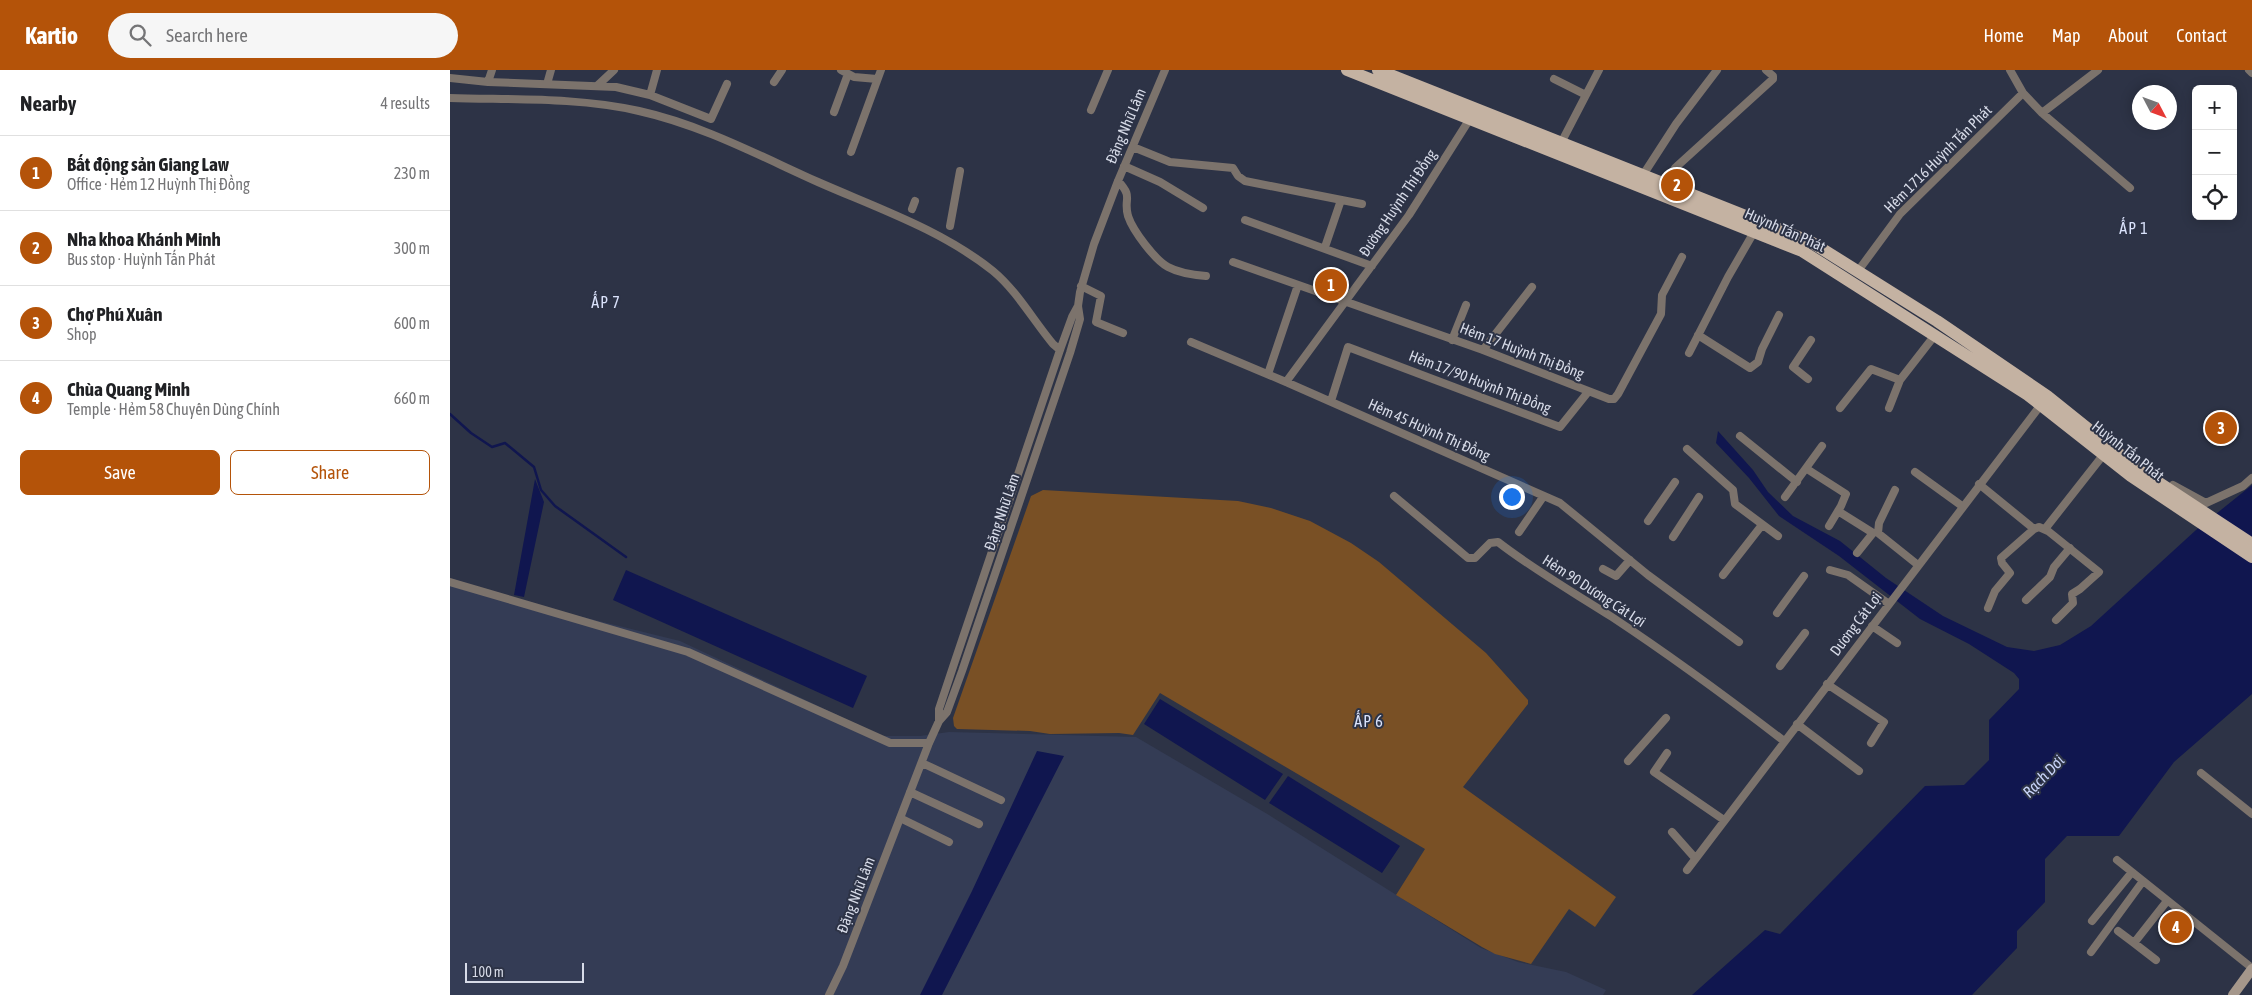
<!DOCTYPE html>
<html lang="en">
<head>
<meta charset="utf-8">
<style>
	:root { --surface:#fff; --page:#f6f6f6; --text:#202124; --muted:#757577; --line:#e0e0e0; --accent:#b45309 }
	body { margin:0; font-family:"Asap Condensed",sans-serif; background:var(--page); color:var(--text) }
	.controls { position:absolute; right:15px; top:15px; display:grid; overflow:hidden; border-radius:8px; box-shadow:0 2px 12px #0003 }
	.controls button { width:45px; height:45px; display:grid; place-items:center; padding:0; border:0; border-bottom:1px solid var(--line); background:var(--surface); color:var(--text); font:25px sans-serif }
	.compass { position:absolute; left:1682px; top:15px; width:45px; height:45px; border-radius:50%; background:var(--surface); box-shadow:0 2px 12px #0003; rotate:131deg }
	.scale { position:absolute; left:15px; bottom:12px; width:119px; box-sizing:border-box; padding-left:5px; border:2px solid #d7dbe8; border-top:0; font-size:14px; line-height:18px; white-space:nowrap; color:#d7dbe8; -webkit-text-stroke:4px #2d3346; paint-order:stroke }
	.you { position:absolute; left:1061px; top:426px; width:18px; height:18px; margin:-12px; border:4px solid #fff; border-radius:50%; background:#1a73e8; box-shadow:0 0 0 8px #1a73e833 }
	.badge { display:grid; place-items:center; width:32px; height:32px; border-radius:50%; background:var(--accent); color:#fff; font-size:16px; font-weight:700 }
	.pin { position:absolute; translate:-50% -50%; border:2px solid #fff; box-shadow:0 1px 5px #0006 }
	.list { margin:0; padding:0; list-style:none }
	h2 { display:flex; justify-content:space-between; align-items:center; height:65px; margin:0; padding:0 20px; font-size:21px }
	h2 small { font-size:16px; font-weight:400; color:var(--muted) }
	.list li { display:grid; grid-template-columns:32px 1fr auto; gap:15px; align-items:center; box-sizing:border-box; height:75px; padding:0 20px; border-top:1px solid var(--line) }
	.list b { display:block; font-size:19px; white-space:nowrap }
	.list p { margin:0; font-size:16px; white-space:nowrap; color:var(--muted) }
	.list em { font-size:16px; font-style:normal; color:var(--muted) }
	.actions { display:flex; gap:10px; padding:15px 20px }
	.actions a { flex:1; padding:11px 0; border:1px solid var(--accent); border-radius:8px; text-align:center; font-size:18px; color:var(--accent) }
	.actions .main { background:var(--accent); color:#fff }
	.icon { flex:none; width:28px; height:28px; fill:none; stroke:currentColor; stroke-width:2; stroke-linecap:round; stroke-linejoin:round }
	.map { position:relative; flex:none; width:1802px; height:925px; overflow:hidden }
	header { display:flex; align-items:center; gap:30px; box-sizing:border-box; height:70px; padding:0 25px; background:var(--accent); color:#fff }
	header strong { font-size:24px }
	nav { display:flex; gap:28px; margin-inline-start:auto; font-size:18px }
	.search { width:350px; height:45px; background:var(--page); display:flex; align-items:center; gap:12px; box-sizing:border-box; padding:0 18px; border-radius:28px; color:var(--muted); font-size:19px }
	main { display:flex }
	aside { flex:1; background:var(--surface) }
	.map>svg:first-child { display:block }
	.built { fill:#343c55 }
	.green { fill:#795025 }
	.water { fill:#10164f }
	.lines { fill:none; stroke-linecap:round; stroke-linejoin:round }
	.stream { stroke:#10164f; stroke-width:2.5 }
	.street { stroke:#7c736c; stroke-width:8 }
	.secondary { stroke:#a5978b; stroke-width:10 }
	.primary { stroke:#c4b2a2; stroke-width:12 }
	.labels { text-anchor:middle; stroke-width:4; stroke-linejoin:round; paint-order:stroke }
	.street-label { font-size:15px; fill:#d7dbe8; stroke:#2d3346 }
	.neighbourhood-label { font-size:16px; letter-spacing:1px; fill:#dae2fb; stroke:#2d3346 }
	.water-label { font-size:16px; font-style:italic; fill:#c8d4f9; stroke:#2d3346 }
</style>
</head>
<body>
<header>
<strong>Kartio</strong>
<div class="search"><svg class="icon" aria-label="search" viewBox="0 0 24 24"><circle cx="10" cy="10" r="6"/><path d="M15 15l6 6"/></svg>Search here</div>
<nav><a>Home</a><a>Map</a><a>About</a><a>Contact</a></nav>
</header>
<main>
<aside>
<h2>Nearby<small>4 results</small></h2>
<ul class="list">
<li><span class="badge">1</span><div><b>Bất động sản Giang Law</b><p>Office · Hẻm 12 Huỳnh Thị Đồng</p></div><em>230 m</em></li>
<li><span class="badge">2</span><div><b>Nha khoa Khánh Minh</b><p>Bus stop · Huỳnh Tấn Phát</p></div><em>300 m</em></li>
<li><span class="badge">3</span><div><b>Chợ Phú Xuân</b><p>Shop</p></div><em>600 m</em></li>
<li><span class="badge">4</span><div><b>Chùa Quang Minh</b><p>Temple · Hẻm 58 Chuyên Dùng Chính</p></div><em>660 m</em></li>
</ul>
<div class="actions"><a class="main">Save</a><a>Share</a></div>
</aside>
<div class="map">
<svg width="1802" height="925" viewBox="0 0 1802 925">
	<rect width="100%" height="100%" fill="#2d3346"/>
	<path class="built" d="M0,508L92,537L230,571L432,666H470L499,662L686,667L819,745L1031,878L1068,892L1116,902L1156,920L1153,925H0Z"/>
	<path class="green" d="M593,420L788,431L821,438L860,451L901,473L929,492L1036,583L1078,630V634L1013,717L1166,827L1145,857L1119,839L1081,894L1045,884L1032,877L946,825L975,779L710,623L683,665L669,663L600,664L580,661L507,659L504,656L503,648L581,426Z"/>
	<path class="water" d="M1268,361L1303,400L1318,422L1343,446L1390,471L1436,508L1493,546L1557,577L1584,581L1610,575L1641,556L1746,460L1802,415V624L1724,692L1669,766H1617L1595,789V832L1567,861V878L1522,925H1242L1315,860L1330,864L1475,716L1514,715L1539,690V650L1569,619V609L1564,603L1519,574L1470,549L1389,486L1329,446L1299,408L1266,373Z
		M85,409L94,432L74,527L64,525Z
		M176,500L417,606L403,638L163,530Z
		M710,629L833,704L815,730L694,654Z
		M587,681L614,686L492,925H470L522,821Z
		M838,706L950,776L932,803L819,733Z"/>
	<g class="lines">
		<path class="stream" d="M0,344L21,363L42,377L55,373L84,397L91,420L105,436L176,487"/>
		<path class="street" d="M391,0L404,7L427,9
			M1560,0L1573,23L1592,43L1680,118
			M1799,0L1802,3
			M0,8L38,12L166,17L200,25L261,49L277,14
			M1104,9L1136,25
			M38,12L42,0
			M324,12L332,0
			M97,14L101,0
			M147,16L164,0
			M200,25L207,0
			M0,28C62,30 128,27 189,41C252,55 310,86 368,112C427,138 492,160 543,201C567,221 583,250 603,274L610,280
			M641,40L658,0
			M384,42L398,4
			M1592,43L1648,0
			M1111,73L1149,0
			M683,77L720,92L783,98L788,106L795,111L912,134
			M401,82L431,0
			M674,96L710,112L753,138
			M1193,105L1226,54L1267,0
			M668,111C684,128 673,128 678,146C683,161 705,190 718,197C729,203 744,205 756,206
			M1215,114L1225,98L1323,9V6L1316,0
			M462,139L465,131
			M795,150L922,196
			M500,156L510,101
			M875,177L891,130
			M783,192L1033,280L1159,329H1164L1168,324L1211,244L1212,225L1232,187
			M1408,201L1450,144L1573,23
			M631,216L651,226L646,252L673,263
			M1248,265L1300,298L1308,292L1312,279L1329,245
			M1002,270L1016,235
			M741,272L836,312L1110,433L1198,505L1289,572
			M1033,280L1082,217
			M1239,283L1278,207L1304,162
			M818,304L848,215
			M1358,309L1343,297L1361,270
			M836,312L959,145L1021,47
			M881,331L898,277L1110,357L1138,322
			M1390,338L1421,299L1450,310L1485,265
			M1439,338L1450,310
			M1290,366L1347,412
			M1237,379L1283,420L1285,434L1328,466
			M1357,399L1396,424L1391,436L1379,456
			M1465,402L1512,436
			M1529,414L1584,459L1589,457L1598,461L1649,502L1630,519L1622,524L1623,533L1606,550
			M1723,415L1756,433L1793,416L1802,408
			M1445,420L1429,453L1428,463L1468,495
			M944,426L1018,488H1025L1040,473L1048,472C1084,500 1123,522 1162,547C1221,586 1278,628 1334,671
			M1335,427L1372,376
			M1388,441L1423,463L1407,483
			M1198,451L1225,412
			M1595,459L1654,384
			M1069,462L1093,427
			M1223,467L1249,427
			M1153,499L1166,506L1180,490
			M1380,500L1398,505L1439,534
			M1273,505L1312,455
			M0,512L238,582L440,673H479
			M1576,530L1600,507L1604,497L1620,478
			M1538,538L1545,521L1560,503L1552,493L1551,488L1584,459
			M1327,543L1354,506
			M1422,556L1447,573
			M1330,596L1355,563
			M1377,614L1434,652L1421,673
			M489,651V639L504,594L610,280L622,247L628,236
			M1347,654L1409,701
			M1217,683L1204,702L1274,750
			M1178,691L1216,648
			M472,693L551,730
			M1751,703L1802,744
			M460,722L529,754
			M450,748L499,772
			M1222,762L1245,788
			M1667,790L1802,898
			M1237,800L1593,332
			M1642,851L1682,802
			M1668,861L1684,873L1717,831
			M1684,873L1706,890
			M1641,882L1693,811
			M379,925L393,896L479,673L489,651L497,642L512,601L620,283L630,249L628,236L630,222L644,174L668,111L715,0"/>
		<path class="secondary" d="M1783,925L1802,899"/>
		<path class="primary" d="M897,0L1352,181L1578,325L1681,406L1802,487
			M928,0L1361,172L1487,251L1597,326L1688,399L1802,474"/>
	</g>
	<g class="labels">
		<g class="street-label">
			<text transform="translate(676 56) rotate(-67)" y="5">Đặng Nhữ Lâm</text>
			<text transform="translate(1488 89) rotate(-45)" y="5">Hẻm 1716 Huỳnh Tấn Phát</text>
			<text transform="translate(948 133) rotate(-56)" y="5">Đường Huỳnh Thị Đồng</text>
			<text transform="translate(1335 160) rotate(24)" y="5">Huỳnh Tấn Phát</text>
			<text transform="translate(1072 281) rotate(21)" y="5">Hẻm 17 Huỳnh Thị Đồng</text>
			<text transform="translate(1030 312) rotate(21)" y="5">Hẻm 17/90 Huỳnh Thị Đồng</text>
			<text transform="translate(979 360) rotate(24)" y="5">Hẻm 45 Huỳnh Thị Đồng</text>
			<text transform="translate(1678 381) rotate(38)" y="5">Huỳnh Tấn Phát</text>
			<text transform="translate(552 442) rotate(-71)" y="5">Đặng Nhữ Lâm</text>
			<text transform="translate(1144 521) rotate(33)" y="5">Hẻm 90 Dương Cát Lợi</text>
			<text transform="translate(1406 554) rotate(-53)" y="5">Dương Cát Lợi</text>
			<text transform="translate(406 825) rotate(-69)" y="5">Đặng Nhữ Lâm</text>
		</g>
		<g class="neighbourhood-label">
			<text x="1684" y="164">ẤP 1</text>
			<text x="156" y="238">ẤP 7</text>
			<text x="919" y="657">ẤP 6</text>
		</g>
		<g class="water-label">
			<text transform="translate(1593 706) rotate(-46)" y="6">Rạch Dơi</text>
		</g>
	</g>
</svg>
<div class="controls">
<button>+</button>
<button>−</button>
<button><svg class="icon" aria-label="locate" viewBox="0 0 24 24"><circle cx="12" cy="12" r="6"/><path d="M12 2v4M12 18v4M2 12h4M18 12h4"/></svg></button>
</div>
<svg class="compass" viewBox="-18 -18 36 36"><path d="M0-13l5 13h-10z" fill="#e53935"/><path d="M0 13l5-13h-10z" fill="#757577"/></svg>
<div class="scale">100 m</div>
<div class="you"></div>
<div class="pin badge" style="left:881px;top:215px">1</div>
<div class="pin badge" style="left:1227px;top:115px">2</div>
<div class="pin badge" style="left:1771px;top:358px">3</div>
<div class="pin badge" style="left:1726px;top:857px">4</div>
</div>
</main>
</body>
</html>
